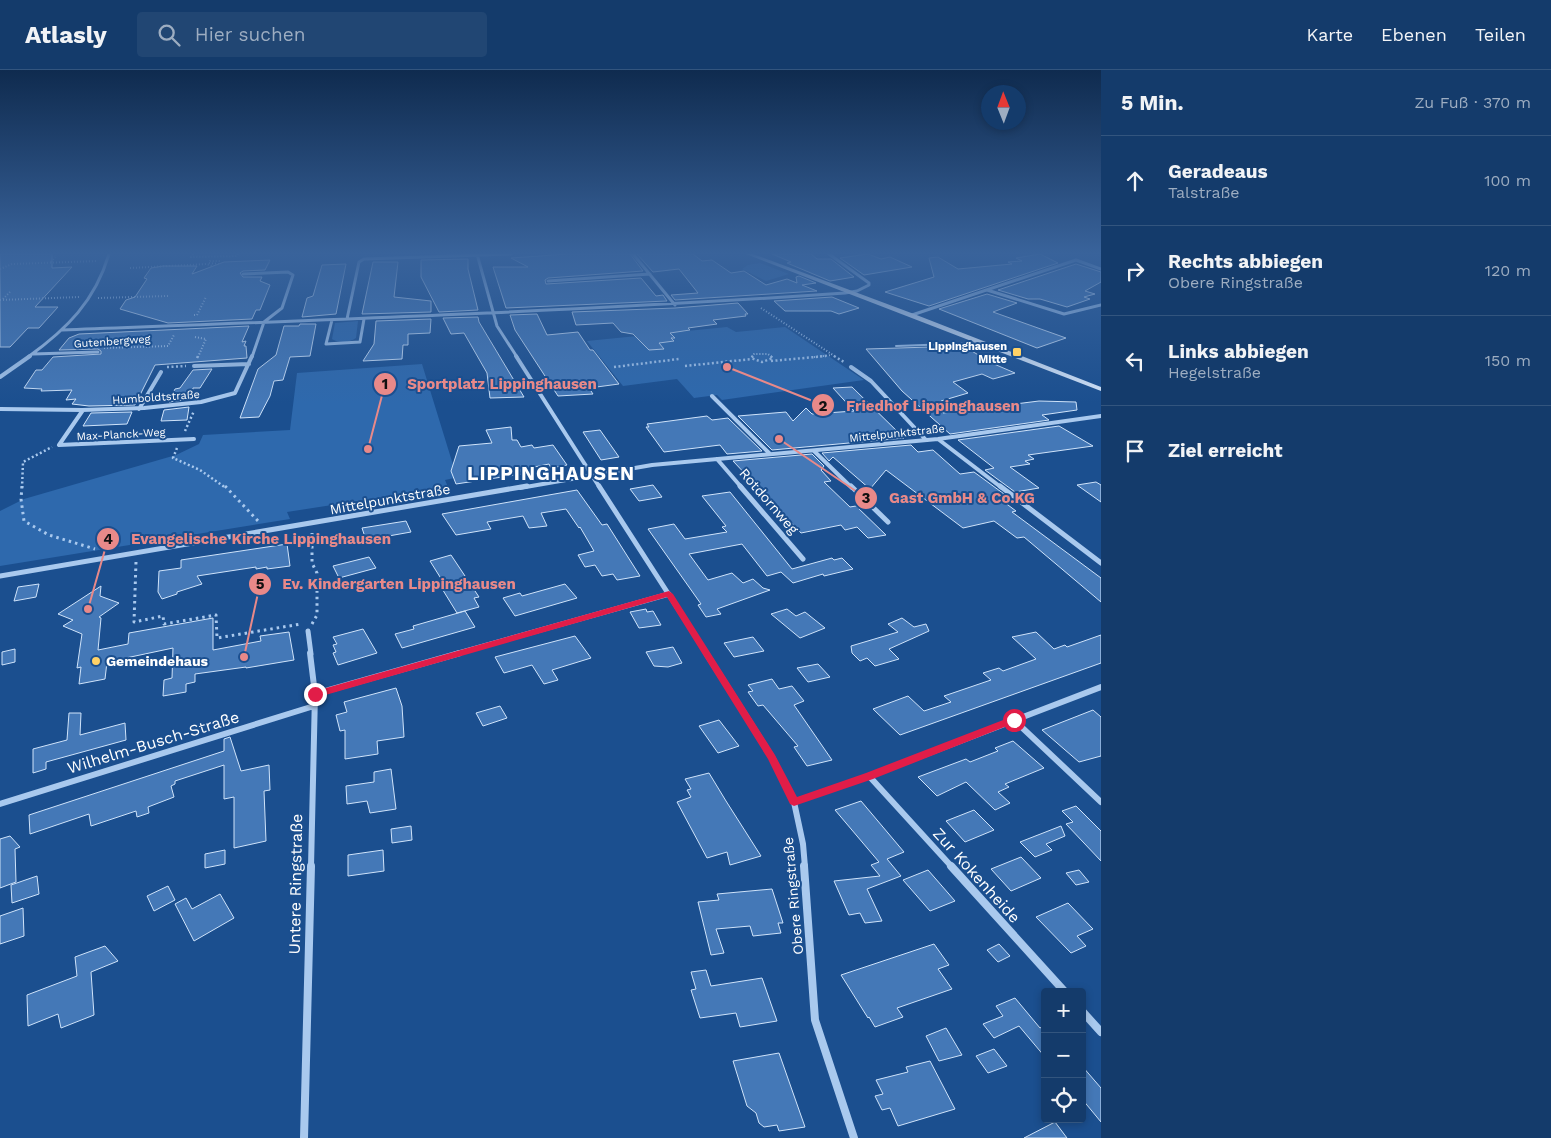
<!DOCTYPE html>
<html lang="de">
<head>
<meta charset="utf-8">
<style>
	:root { --surface:#143b6b; --page:#214673; --text:#f1f3f6; --muted:#9dadc1; --line:#33557e }
	body { margin:0; font-family:"Work Sans",sans-serif; background:var(--page); color:var(--text) }
	.controls { position:absolute; right:15px; bottom:15px; display:grid; overflow:hidden; border-radius:5px; box-shadow:0 2px 8px #0003 }
	.controls button { width:45px; height:45px; display:grid; place-items:center; padding:0; border:0; border-bottom:1px solid var(--line); background:var(--surface); color:var(--text); font:25px sans-serif }
	.compass { position:absolute; left:981px; top:15px; width:45px; height:45px; border-radius:50%; background:var(--surface); box-shadow:0 2px 8px #0003; rotate:359deg }
	.stop { position:absolute; width:15px; height:15px; margin:-11px; border:4px solid #e11d48; border-radius:50%; background:#fff }
	.stop.end { background:#e11d48; border-color:#fff; box-shadow:0 1px 5px #0008 }
	.list { margin:0; padding:0; list-style:none }
	h2 { display:flex; justify-content:space-between; align-items:center; height:65px; margin:0; padding:0 20px; font-size:21px }
	h2 small { font-size:16px; font-weight:400; color:var(--muted) }
	.list li { display:grid; grid-template-columns:32px 1fr auto; gap:15px; align-items:center; box-sizing:border-box; height:90px; padding:0 20px; border-top:1px solid var(--line) }
	.list b { display:block; font-size:19px; white-space:nowrap }
	.list p { margin:0; font-size:16px; white-space:nowrap; color:var(--muted) }
	.list em { font-size:16px; font-style:normal; color:var(--muted) }
	.icon { flex:none; width:28px; height:28px; fill:none; stroke:currentColor; stroke-width:2; stroke-linecap:round; stroke-linejoin:round }
	.map { position:relative; flex:none; width:1101px; height:1068px; overflow:hidden }
	header { display:flex; align-items:center; gap:30px; box-sizing:border-box; height:70px; padding:0 25px; background:var(--surface); border-bottom:1px solid var(--line) }
	header strong { font-size:24px }
	nav { display:flex; gap:28px; margin-inline-start:auto; font-size:18px }
	.search { width:350px; height:45px; background:var(--page); display:flex; align-items:center; gap:12px; box-sizing:border-box; padding:0 18px; border-radius:5px; color:var(--muted); font-size:19px }
	main { display:flex }
	aside { flex:1; background:var(--surface) }
	.map>svg:first-child { display:block }
	.green { fill:#2e69ad }
	.building { fill:#4478b7; stroke:#cfe3fa }
	.lines { fill:none; stroke-linecap:round; stroke-linejoin:round }
	.path-far2 { stroke:#a9c9ee; stroke-width:2; stroke-dasharray:1 2; stroke-linecap:butt }
	.path-far1 { stroke:#a9c9ee; stroke-width:2.5; stroke-dasharray:2 2.5; stroke-linecap:butt }
	.path { stroke:#a9c9ee; stroke-width:3; stroke-dasharray:2.5 4; stroke-linecap:butt }
	.service { stroke:#a9c9ee; stroke-width:2 }
	.minor-far4 { stroke:#a9c9ee; stroke-width:3 }
	.minor-far3 { stroke:#a9c9ee; stroke-width:4 }
	.minor-far2 { stroke:#a9c9ee; stroke-width:5 }
	.minor-far1 { stroke:#a9c9ee; stroke-width:6 }
	.minor { stroke:#a9c9ee; stroke-width:8 }
	.secondary { fill:#d6e6fa; fill-rule:evenodd }
	.route { fill:#e11d48 }
	.poi-dot { fill:#ffd166; stroke:#1b4f8f; stroke-width:2 }
	.labels { text-anchor:middle; stroke-width:4; stroke-linejoin:round; paint-order:stroke }
	.far-street-label { font-size:11px; fill:#fff; stroke:#1b4f8f }
	.far-poi-label { font-size:11px; font-weight:bold; fill:#fff; stroke:#1b4f8f; text-anchor:end }
	.street-label { font-size:14px; fill:#fff; stroke:#1b4f8f }
	.poi-label { font-size:14px; font-weight:bold; fill:#fff; stroke:#1b4f8f; text-anchor:start }
	.near-street-label { font-size:16px; fill:#fff; stroke:#1b4f8f }
	.district-label { font-size:19px; font-weight:bold; letter-spacing:1px; fill:#fff; stroke:#1b4f8f }
	.leader { fill:none; stroke:#e88989; stroke-width:2 }
	.callout-dot { fill:#e88989; stroke:#1b4f8f; stroke-width:2 }
	.mark-label { font-size:15px; text-anchor:middle; font-weight:bold; fill:#111 }
	.callout-label { font-size:15px; text-anchor:middle; font-weight:bold; fill:#e88989; stroke:#1b4f8f; stroke-width:4; stroke-linejoin:round; paint-order:stroke }
</style>
</head>
<body>
<header>
<strong>Atlasly</strong>
<div class="search"><svg class="icon" aria-label="search" viewBox="0 0 24 24"><circle cx="10" cy="10" r="6"/><path d="M15 15l6 6"/></svg>Hier suchen</div>
<nav><a>Karte</a><a>Ebenen</a><a>Teilen</a></nav>
</header>
<main>
<div class="map">
<svg width="1101" height="1068" viewBox="0 0 1101 1068">
	<rect width="100%" height="100%" fill="#1b4f8f"/>
	<path class="green" d="M760,193L789,204L766,211L742,199L748,195Z
		M358,251L356,268C349,273 338,273 332,269L335,253Z
		M727,257L736,262L785,257L864,310L722,330L717,325L694,328L677,309L623,316L587,271Z
		M422,294L454,398V408L445,410L448,417L287,442L290,449L0,496V441L24,429L176,385L199,374L203,365L290,360L297,303Z"/>
	<path class="building" d="M0,184H52V198L72,197L35,237H58L39,258H28L10,277H0Z
		M568,184H630L643,201L548,208L545,210L546,214L641,208L656,226L663,225L667,231L506,238L493,197H528L511,188Z
		M637,184H693L702,191L712,190L731,203L744,201L766,215L787,209L797,213L796,207L799,206L816,213L802,215L817,221L675,230L671,225L698,223L679,199L653,202Z
		M772,184H811L817,189H831L854,207L830,211L787,193L791,192Z
		M868,184L881,189L890,187L912,197L864,205L840,188Z
		M1040,184L1058,193L929,236L885,222L934,207L929,188L938,187L958,199L1012,194L1008,192L1022,191L1016,188Z
		M468,189V199L478,240L439,242L421,207V190Z
		M270,190L265,200L243,201L240,203L243,207H262L260,211L270,215L260,240H256L252,249L168,253L120,239L126,230L135,227L147,209L144,208L151,198L163,196H197L192,204L224,192Z
		M373,192H398L394,227L431,231V242L362,244Z
		M346,194L336,244L302,247L307,228L313,226L322,195Z
		M1076,194L1101,202V212L1085,221L1095,224L1084,227L1090,229L1067,237L1040,229H1028L998,220Z
		M987,224L1017,233L993,242L1066,268L1037,278L939,239Z
		M832,227L859,238L839,244L831,241H785L774,231Z
		M738,233L748,244H745L746,246L713,250L717,254L688,258L690,260L670,263L675,268H671L674,271L659,273L664,279L649,280L633,264L621,262L613,253L576,255L572,242L675,238Z
		M537,244L547,265L578,262L590,280H593L619,314L589,318L593,324L558,326L515,260L510,245Z
		M478,247L479,252L524,327L490,328L487,303L464,263L451,264L443,248Z
		M431,249L430,263L408,264V275H403L402,289L363,291L374,274L376,251Z
		M300,254H316L310,286L290,287L283,310L274,311L270,326L259,347L240,348L258,299L276,285L284,256H299Z
		M249,256L242,272L246,271L244,276H246L247,288L155,295L135,335L89,336L72,334L76,329L66,330L72,320L41,321L42,319L24,318L36,300H42L53,287L101,284V281L98,279L59,280L69,268L79,264Z
		M963,276L994,294L1015,303L993,309L982,304L953,312L968,323L941,331L943,343L1039,331L1076,332L1077,340L1042,345L1049,350L950,364L902,321L866,279Z
		M212,299L200,318H193L191,329L169,332L175,319L180,318L193,300Z
		M852,317L904,368L772,380L738,346L786,342L793,351L806,338L812,344L854,341L833,318Z
		M189,337L187,350L161,351L164,340Z
		M132,342L127,354L83,356L91,343Z
		M707,346L712,350L728,348L762,381L727,384L720,375L664,382L646,357H649L647,354Z
		M1059,356L1093,376L1028,385L1034,389L1025,391L1030,394L1010,397L1039,418L1015,422L985,400L994,398L958,370Z
		M511,357L512,370H517L521,377L532,375L534,378L553,375L567,395L551,398L549,394L520,400L522,404L456,414L451,401L459,376L492,373L486,360Z
		M600,360L619,387L601,390L583,362Z
		M911,375L918,382L933,380L960,404L974,402L1004,424L996,426L1016,441L1012,442L1101,508V532L1024,467L1017,468L994,451L963,458L886,400L870,419L833,387L829,391L822,383Z
		M812,384L824,396L821,400L831,411L824,412L850,437L856,436L886,465L868,468L857,457L845,460L841,455L801,463L733,391Z
		M1096,412L1101,415V432L1077,415Z
		M653,415L662,427L639,431L630,419Z
		M577,420L602,455L607,454L640,506L617,510L613,504L602,506L595,495L585,497L578,485L594,481L580,457L579,458L566,439L541,443L547,456L529,458L523,446L487,452L491,459L456,465L442,444Z
		M730,422L792,499L832,488L834,490L842,488L853,499L824,506L823,504L793,513L781,502L767,506L742,474L689,484L708,510L732,503L743,513L753,509L763,518L770,520L717,539L721,544L706,547L698,535L701,534L648,459L674,454L685,469L727,462L722,457L726,456L702,426Z
		M406,451L411,462L366,470L362,458Z
		M287,474L290,496L267,499V497L256,499V497L197,506L202,514L177,522V524L162,529L158,522L159,501L181,498V490Z
		M451,485L479,527L474,528L479,537L457,543L441,517L445,515L430,491Z
		M369,487L376,498L339,508L333,496Z
		M39,514L36,527L14,531L18,517Z
		M565,514L577,528L515,546L503,528L520,523L522,526Z
		M101,516L100,526L119,533L99,547L101,548L98,580L128,574L129,563L213,548V580L261,571L260,566L289,562L294,590L246,598V597L195,604V612L186,614V622L163,626L164,610L172,608L173,578L107,592L105,609L79,614L81,597L77,598L82,564L63,556L73,550L58,544Z
		M646,539L647,542L653,541L661,555L639,558L630,542Z
		M787,539L796,546L805,542L825,558L800,568L771,544Z
		M465,541L475,557L402,578L395,564L414,559L413,556Z
		M902,548L914,557L926,554L929,561L889,579L899,589L875,596L867,588L860,591L852,583L851,576L898,562L888,554Z
		M363,559L377,583L338,595L333,583L336,582L333,575L337,574L333,567Z
		M1036,562L1054,579L1065,575L1067,577L1101,565V593L900,665L873,639L908,626L924,641L951,632L944,626L991,610L983,603L999,598L1003,601L1036,589L1012,567Z
		M575,566L591,588L552,600L558,610L544,614L532,595L504,603L495,587Z
		M753,567L764,581L734,587L724,573Z
		M673,577L682,593L668,597L654,596L646,582Z
		M15,579V592L2,595V582Z
		M818,594L830,607L808,612L797,598Z
		M772,609L779,619L792,616L804,631L794,635L832,690L807,696L794,677L798,676L763,635L758,636L748,622L753,621L748,615Z
		M396,618L402,636L404,667L377,671L378,684L345,689V660L340,661L336,645L347,642L344,632Z
		M500,636L507,648L483,656L476,643Z
		M1093,640L1101,647V686L1079,692L1042,660Z
		M69,643H81L80,665L125,653L126,670L46,692V699L33,703V679L67,670Z
		M719,650L739,676L718,683L699,656Z
		M230,667L241,701L269,695L270,720L264,721L266,771L234,778V727L224,729V695L175,711V714L171,716L174,727L148,737L149,743L137,747L136,741L91,756L89,744L30,764L29,745L224,681V669Z
		M1013,671L1044,698L1005,714L1009,717L998,722L1010,733L995,740L966,712L937,726L918,707L966,689L970,692L998,681L995,678Z
		M391,699L396,739L370,743L367,731L347,734L346,716L374,712V702Z
		M709,703L726,731L761,786L730,795L727,782L707,788L677,732L691,727L687,720L691,719L685,709Z
		M861,731L904,782L887,789L901,806L867,819L882,851L865,853L860,843L849,845L834,811L880,806L871,795L879,792L835,740Z
		M1076,736L1101,761V791L1066,754L1073,752L1062,741Z
		M974,740L994,760L965,772L946,751Z
		M411,756L412,770L392,773L391,759Z
		M1061,756L1065,766L1046,774L1052,780L1035,787L1020,772Z
		M10,766L20,777L15,779L16,812L0,818V769Z
		M225,780V794L205,798V784Z
		M383,780L384,801L348,806V785Z
		M1021,787L1041,808L1011,821L991,799Z
		M928,800L955,831L930,841L903,810Z
		M1079,800L1089,812L1076,815L1066,803Z
		M37,806L39,824L12,833L11,815Z
		M168,816L175,830L154,841L147,826Z
		M772,819L783,853H778L781,863L753,866L750,856L716,859L724,883L711,885L698,832L719,830L717,824Z
		M220,824L234,848L194,871L175,834L186,828L192,839Z
		M1068,833L1093,859L1077,866L1086,876L1071,883L1036,847Z
		M23,838L24,866L0,874V846Z
		M934,874L949,895L938,899L952,919L897,938L903,947L875,957L869,947L868,948L841,905Z
		M999,874L1010,886L998,892L987,880Z
		M105,876L118,891L91,902L94,945L61,958L58,944L28,956L27,925L77,906L75,887Z
		M706,900L711,916L762,908L777,951L740,957L736,943L700,948L691,920L696,919L691,902Z
		M1015,928L1040,958L1045,955V987L1019,956L994,968L983,954L1003,946L996,936Z
		M946,958L962,985L939,991L926,966Z
		M994,979L1007,996L988,1003L976,986Z
		M779,983L805,1057L779,1061L777,1055L764,1057L759,1053L756,1043L747,1036L733,991Z
		M930,991L955,1039L898,1056L890,1038L882,1040L875,1026L883,1024L876,1010L908,1002L906,997Z
		M1082,996L1101,1018V1052L1082,1029Z
		M1055,1052L1067,1068H1024Z"/>
	<g class="lines">
		<path class="path-far2" d="M193,184L191,187L237,186L238,184
			M51,192L55,187
			M219,194L209,193L210,191H221
			M130,198L207,194L212,196
			M0,199L12,194L97,191
			M98,228L168,226
			M3,229L10,222
			M0,230L79,227
			M761,238L836,287
			M194,245H197L206,227
			M195,267L206,269L198,287
			M104,278L168,276L174,265
			M752,287L754,284H768L772,287
			M814,287L832,285"/>
		<path class="path-far1" d="M753,286L751,288L762,292L773,288L770,286
			M834,286L844,292
			M197,288L198,286
			M771,291L826,286
			M685,296L752,289
			M167,297L186,296
			M614,297L679,289
			M185,361L194,341
			M177,378L173,388L200,400L226,418
			M22,418L23,392L52,377"/>
		<path class="path" d="M22,416L21,429L24,451L49,465L95,479
			M225,416L259,452
			M312,463V493L317,503V545L312,554
			M136,492L134,552L163,546L164,554L216,545L217,568L301,554"/>
		<path class="service" d="M896,276L979,273"/>
		<path class="minor-far4" d="M477,184L497,256L517,287
			M633,184L675,235
			M243,204L288,202L293,205L282,238L264,252L252,287
			M548,211L650,204
			M987,220L1064,244L1101,235
			M912,245L1076,190L1101,199
			M347,249L359,192L364,189L511,184
			M332,250L326,274L360,272L364,249
			M62,260C323,250 584,241 845,223L857,221L869,215V213L829,184
			M33,284L98,282
			M28,287C67,259 95,231 109,184"/>
		<path class="minor-far3" d="M516,286L600,418
			M194,296L249,294
			M851,297L871,311L926,370
			M0,307L30,286
			M712,326L770,384
			M0,339L82,340L144,338L201,332L235,323L252,286
			M139,339L161,302
			M83,340L59,375L194,369
			M938,369L1002,418
			M814,381L852,418
			M717,389L742,418
			M520,418L652,395L938,369L1101,346"/>
		<path class="minor-far2" d="M599,416L707,584
			M740,416L803,489
			M851,416L888,452
			M1000,416L1101,493
			M0,506L527,416
			M308,561L311,584
			M455,584L669,524"/>
		<path class="minor-far1" d="M310,583L315,624L311,797
			M706,583L772,687L794,732L803,774L805,797
			M315,624L460,583
			M1014,650L1101,732
			M869,706L952,797
			M794,732L869,706L1101,617
			M0,734L314,636"/>
		<path class="minor" d="M804,796L815,950L854,1068
			M951,796L1065,922
			M1082,941L1101,962
			M304,1068L311,796"/>
		<path class="secondary" d="M746,184H753L914,244L1101,317V321Z"/>
	</g>
	<linearGradient id="sky" x2="0" y2="1"><stop stop-color="#0f2b4f"/><stop offset="0.55" stop-color="#39639b"/><stop offset="1" stop-color="#39639b" stop-opacity="0"/></linearGradient>
	<rect width="1101" height="333" fill="url(#sky)"/>
	<path class="route" d="M669,521L673,524L775,685L797,727L866,703L1011,647H1017L1019,650L1017,652L873,709L794,736L790,734L768,689L667,527L315,628L310,624L312,622Z"/>
	<g class="poi-dot">
		<rect x="1012" y="277" width="10" height="10" rx="2.5"/>
		<circle cx="96" cy="591" r="5"/>
	</g>
	<g class="labels">
		<g class="far-street-label">
			<text transform="translate(112 271) rotate(-4)" y="4">Gutenbergweg</text>
			<text transform="translate(156 327) rotate(-4)" y="4">Humboldtstraße</text>
			<text transform="translate(897 363) rotate(-6)" y="4">Mittelpunktstraße</text>
			<text transform="translate(121 364) rotate(-3)" y="4">Max-Planck-Weg</text>
		</g>
		<g class="far-poi-label">
			<text x="1007" y="280">Lippinghausen<tspan x="1007" dy="13">Mitte</tspan></text>
		</g>
		<g class="street-label">
			<text transform="translate(390 429) rotate(-10)" y="5">Mittelpunktstraße</text>
			<text transform="translate(769 431) rotate(49)" y="5">Rotdornweg</text>
			<text transform="translate(793 826) rotate(-95)" y="5">Obere Ringstraße</text>
		</g>
		<g class="poi-label">
			<text x="106" y="596">Gemeindehaus</text>
		</g>
		<g class="near-street-label">
			<text transform="translate(153 672) rotate(-17)" y="6">Wilhelm-Busch-Straße</text>
			<text transform="translate(977 805) rotate(48)" y="6">Zur Kokenheide</text>
			<text transform="translate(295 814) rotate(-89)" y="6">Untere Ringstraße</text>
		</g>
		<g class="district-label">
			<text x="551" y="410">LIPPINGHAUSEN</text>
		</g>
	</g>
	<path class="leader" d="M368 379L385 314M727 297L823 335M779 369L866 428M88 539L108 469M244 587L260 514"/>
	<g class="callout-dot">
		<circle cx="368" cy="379" r="5"/>
		<circle cx="727" cy="297" r="5"/>
		<circle cx="779" cy="369" r="5"/>
		<circle cx="88" cy="539" r="5"/>
		<circle cx="244" cy="587" r="5"/>
		<circle cx="385" cy="314" r="12"/>
		<circle cx="823" cy="335" r="12"/>
		<circle cx="866" cy="428" r="12"/>
		<circle cx="108" cy="469" r="12"/>
		<circle cx="260" cy="514" r="12"/>
	</g>
	<g class="mark-label">
		<text x="385" y="319">1</text>
		<text x="823" y="341">2</text>
		<text x="866" y="433">3</text>
		<text x="108" y="474">4</text>
		<text x="260" y="519">5</text>
	</g>
	<g class="callout-label">
		<text x="502" y="319">Sportplatz Lippinghausen</text>
		<text x="933" y="341">Friedhof Lippinghausen</text>
		<text x="962" y="433">Gast GmbH &amp; Co.KG</text>
		<text x="261" y="474">Evangelische Kirche Lippinghausen</text>
		<text x="399" y="519">Ev. Kindergarten Lippinghausen</text>
	</g>
</svg>
<div class="controls">
<button>+</button>
<button>−</button>
<button><svg class="icon" aria-label="locate" viewBox="0 0 24 24"><circle cx="12" cy="12" r="6"/><path d="M12 2v4M12 18v4M2 12h4M18 12h4"/></svg></button>
</div>
<svg class="compass" viewBox="-18 -18 36 36"><path d="M0-13l5 13h-10z" fill="#e53935"/><path d="M0 13l5-13h-10z" fill="#9dadc1"/></svg>
<div class="stop" style="left:1014px;top:650px"></div>
<div class="stop end" style="left:315px;top:624px"></div>
</div>
<aside>
<h2>5 Min.<small>Zu Fuß · 370 m</small></h2>
<ul class="list">
<li><svg class="icon" aria-label="ahead" viewBox="0 0 24 24"><path d="M12 20V5M6 11l6-6 6 6"/></svg><div><b>Geradeaus</b><p>Talstraße</p></div><em>100 m</em></li>
<li><svg class="icon" aria-label="right" viewBox="0 0 24 24"><path d="M7 20v-9h11M14 6l5 5-5 5"/></svg><div><b>Rechts abbiegen</b><p>Obere Ringstraße</p></div><em>120 m</em></li>
<li><svg class="icon" aria-label="left" viewBox="0 0 24 24"><path d="M17 20v-9H6M10 6l-5 5 5 5"/></svg><div><b>Links abbiegen</b><p>Hegelstraße</p></div><em>150 m</em></li>
<li><svg class="icon" aria-label="arrive" viewBox="0 0 24 24"><path d="M6 21V4h12l-3 4 3 4H6"/></svg><div><b>Ziel erreicht</b></div></li>
</ul>
</aside>
</main>
</body>
</html>
